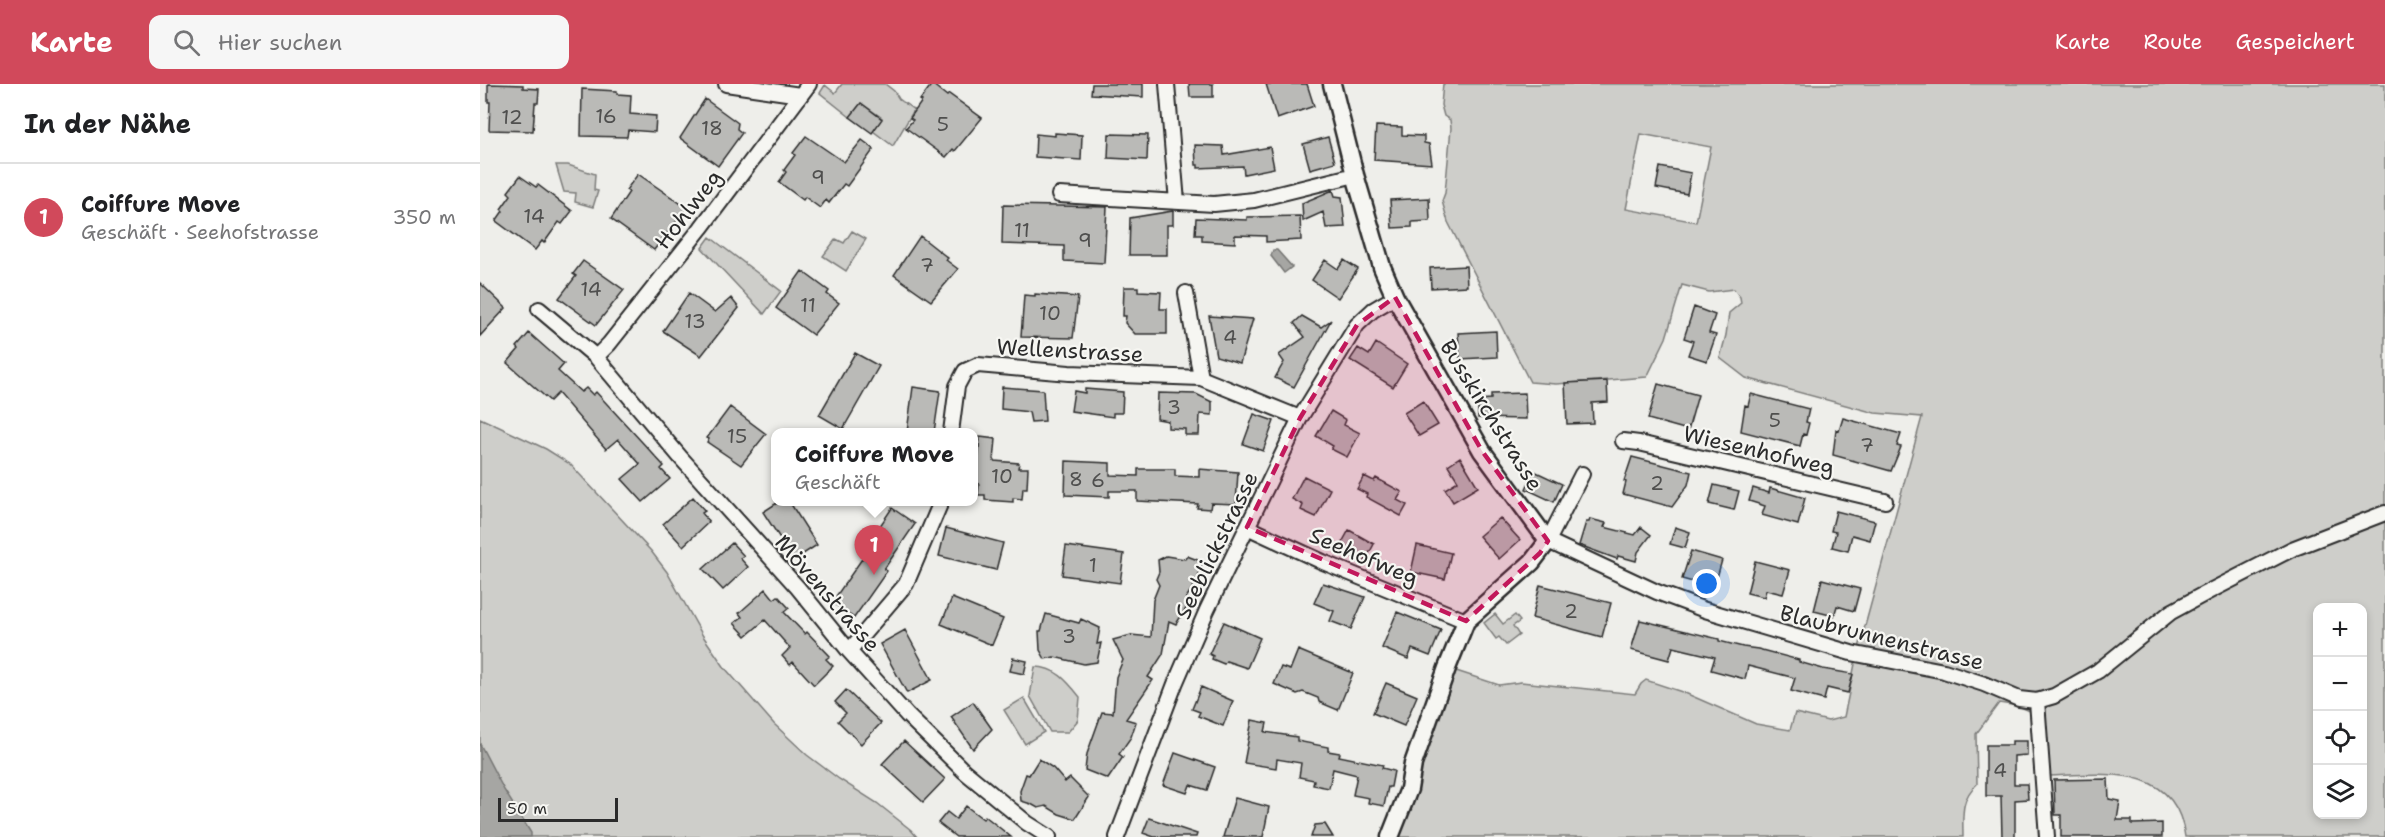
<!DOCTYPE html>
<html lang="de">
<head>
<meta charset="utf-8">
<style>
	:root { --surface:#fff; --page:#f6f6f6; --text:#202124; --muted:#757577; --line:#e0e0e0; --accent:#d1495b }
	body { margin:0; font-family:"Shantell Sans",sans-serif; background:var(--page); color:var(--text) }
	.controls { position:absolute; right:18px; bottom:18px; display:grid; overflow:hidden; border-radius:12px; box-shadow:0 3px 9px #0003 }
	.controls button { width:54px; height:54px; display:grid; place-items:center; padding:0; border:0; border-bottom:2px solid var(--line); background:var(--surface); color:var(--text); font:30px sans-serif }
	.scale { position:absolute; left:18px; bottom:15px; width:120px; box-sizing:border-box; padding-left:6px; border:3px solid #2b2b2b; border-top:0; font-size:16px; line-height:21px; white-space:nowrap; color:#2b2b2b; -webkit-text-stroke:4px #f6f6f2; paint-order:stroke }
	.you { position:absolute; left:1227px; top:500px; width:21px; height:21px; margin:-15px; border:4px solid #fff; border-radius:50%; background:#1a73e8; box-shadow:0 0 0 9px #1a73e833 }
	.badge { display:grid; place-items:center; width:39px; height:39px; border-radius:50%; background:var(--accent); color:#fff; font-size:20px; font-weight:700 }
	.pin { position:absolute; translate:-50% -50px; filter:drop-shadow(0 2px 3px #0008) }
	.pin::after { content:''; position:absolute; top:32px; width:21px; height:18px; background:inherit; clip-path:polygon(0 0,100% 0,50% 100%) }
	.popup { position:absolute; left:291px; top:344px; width:207px; height:78px; box-sizing:border-box; display:grid; place-content:center; border-radius:12px; background:var(--surface); filter:drop-shadow(0 2px 4px #0005); font-size:20px; white-space:nowrap; color:var(--muted) }
	.popup b { font-size:22px; color:var(--text) }
	.popup::after { content:''; position:absolute; left:50%; top:100%; margin-left:-12px; border:12px solid transparent; border-top-color:var(--surface) }
	.list { margin:0; padding:0; list-style:none }
	h2 { display:flex; justify-content:space-between; align-items:center; height:78px; margin:0; padding:0 24px; font-size:26px }
	h2 small { font-size:20px; font-weight:400; color:var(--muted) }
	.list li { display:grid; grid-template-columns:39px 1fr auto; gap:18px; align-items:center; box-sizing:border-box; height:108px; padding:0 24px; border-top:2px solid var(--line) }
	.list b { display:block; font-size:22px; white-space:nowrap }
	.list p { margin:0; font-size:20px; white-space:nowrap; color:var(--muted) }
	.list em { font-size:20px; font-style:normal; color:var(--muted) }
	.icon { flex:none; width:33px; height:33px; fill:none; stroke:currentColor; stroke-width:2; stroke-linecap:round; stroke-linejoin:round }
	.map { position:relative; flex:none; width:1905px; height:753px; overflow:hidden }
	header { display:flex; align-items:center; gap:36px; box-sizing:border-box; height:84px; padding:0 30px; background:var(--accent); color:#fff }
	header strong { font-size:28px }
	nav { display:flex; gap:33px; margin-inline-start:auto; font-size:21px }
	.search { width:420px; height:54px; background:var(--page); display:flex; align-items:center; gap:15px; box-sizing:border-box; padding:0 21px; border-radius:12px; color:var(--muted); font-size:22px }
	main { display:flex }
	aside { flex:1; background:var(--surface) }
	.map>svg:first-child { display:block }
	.green { fill:#cececa; stroke:#7c7c7a; stroke-width:1.5; fill-rule:evenodd }
	.water { fill:#a6a6a3; stroke:#757573; stroke-width:1.5 }
	.building { fill:#babab7; stroke:#2b2b2b; stroke-width:1.5 }
	.lines { fill:none; stroke-linecap:round; stroke-linejoin:round }
	.minor-casing { stroke:#2b2b2b; stroke-width:18 }
	.tertiary-casing { stroke:#2b2b2b; stroke-width:21 }
	.minor { stroke:#f6f6f2; stroke-width:14 }
	.tertiary { stroke:#f6f6f2; stroke-width:16 }
	.marked { fill:#c2185b; fill-opacity:0.2; stroke:#c2185b; stroke-width:4.5; stroke-dasharray:12 8; stroke-linejoin:round }
	.labels { text-anchor:middle; stroke-width:4.5; stroke-linejoin:round; paint-order:stroke }
	.number-label { font-size:20px; fill:#4f4f4e }
	.street-label { font-size:22px; fill:#2b2b2b; stroke:#f6f6f2 }
</style>
</head>
<body>
<header>
<strong>Karte</strong>
<div class="search"><svg class="icon" aria-label="search" viewBox="0 0 24 24"><circle cx="10" cy="10" r="6"/><path d="M15 15l6 6"/></svg>Hier suchen</div>
<nav><a>Karte</a><a>Route</a><a>Gespeichert</a></nav>
</header>
<main>
<aside>
<h2>In der Nähe<small></small></h2>
<ul class="list">
<li><span class="badge">1</span><div><b>Coiffure Move</b><p>Geschäft · Seehofstrasse</p></div><em>350 m</em></li>
</ul>
</aside>
<div class="map">
<svg width="1905" height="753" viewBox="0 0 1905 753">
	<rect width="100%" height="100%" fill="#eeeeea"/>
	<filter id="ink" filterUnits="userSpaceOnUse"><feTurbulence type="fractalNoise" baseFrequency=".0167" numOctaves="2"/><feDisplacementMap in="SourceGraphic" scale="12" xChannelSelector="R" yChannelSelector="G"/><feConvolveMatrix kernelMatrix="1 2 1 2 8 2 1 2 1" color-interpolation-filters="sRGB"/></filter>
	<g filter="url(#ink)">
		<path class="green" d="M362,0H405L414,7L419,15L434,26L413,62L393,47L402,34L381,19L370,33L340,9L345,1L355,9Z
			M963,0H1905V753H1705C1696,679 1625,690 1569,692L1573,753L1555,640L1550,627L1538,622L1519,619L1496,650L1497,700C1480,715 1483,732 1483,753H910L967,584L1019,601L1041,598L1155,610L1161,600L1166,596L1205,609L1276,640L1310,646L1315,629L1348,637L1364,633L1376,575L1442,333L1395,329L1266,294L1240,274L1246,251L1249,229L1261,219L1260,213L1254,205L1229,208L1202,201L1186,254L1167,293L1076,300L1050,298L968,138L962,117L965,109L971,44L970,36L964,32L961,21ZM1161,50L1231,63L1216,138L1146,125ZM1838,524H1882V730H1838Z
			M76,81H88L115,90L114,106L118,107L113,123L95,118L96,109L84,108Z
			M372,147L386,155L366,187L343,172L356,155L364,159Z
			M230,153L301,207L284,230L222,164Z
			M0,334L66,365L90,380L171,467L187,488L223,552L245,584L294,640L327,671L359,695L397,719L431,746L437,753H0Z
			M1015,530L1023,540L1035,531L1040,537L1033,542L1039,551L1026,561L1019,553L1016,555L1004,539Z
			M555,583C576,583 587,597 600,613L598,636L588,648H570L550,612Z
			M544,614L564,648L545,660L524,626Z"/>
		<path class="water" d="M797,166L812,183L804,189L791,172L793,166Z
			M0,660L24,706L51,749V753H0Z"/>
		<path class="building" d="M8,0L43,1V4L59,5L58,19H55L53,47L9,46L10,18H8Z
			M452,0L467,12L469,10L502,34L475,67L473,65L466,73L426,44L433,36L430,34L442,17L440,16Z
			M612,0H663V13L611,10Z
			M709,0H733V13H710Z
			M786,0H827L834,22L797,35Z
			M102,5L137,7V10L151,11L150,30L176,32L175,48L148,46L147,53L101,52Z
			M225,15L258,39L257,45L262,49L238,82L200,54Z
			M381,19L402,35L392,49L370,33Z
			M896,42L922,43V51L944,52V59L949,60L952,80L894,76Z
			M575,49L602,51L601,76L555,73L556,50L575,52Z
			M629,50L668,51L667,76L628,74Z
			M326,52L364,78L382,56L394,65L367,102L364,100L349,119L346,116L340,124L325,113L323,116L299,98L306,88L304,86L315,71L313,69Z
			M848,53L855,78L830,85L823,60Z
			M715,61L743,62L744,71L790,63L794,84L764,90L763,82L718,84V81H716Z
			M1180,83L1211,89L1207,110L1176,104Z
			M158,90L207,124L174,166L131,135L149,108L146,106Z
			M40,92L56,103L58,101L92,127L82,140L79,138L64,159L62,157L55,166L16,137L23,127L21,125L31,111L28,108Z
			M853,106L855,112L862,113L865,143L846,144L843,128L823,137L822,119Z
			M949,114L950,137L932,138V143L912,144L910,116Z
			M523,121L627,123L624,179L584,177V162L522,160Z
			M693,127V141H687V171H649L650,134Z
			M820,132L821,156L786,158V152L755,151V159L722,157V151H715L716,134L767,136V133Z
			M440,152L468,174L466,176L478,185L451,217L414,191Z
			M845,176L858,185L864,176L878,185L858,214L832,196Z
			M103,177L144,206L116,241L79,214L96,192L93,190Z
			M986,182L987,202L951,204L950,184Z
			M322,187L349,207L347,210L359,219L333,251L296,224Z
			M0,199L26,224L0,252Z
			M644,203H658V207L681,208L680,225H687V250H655L645,239L646,232H643Z
			M209,209L235,228L251,214L259,224L221,272L183,247Z
			M555,210L598,213L593,254L541,253L544,211L555,212Z
			M1214,223L1235,231L1229,249L1236,251L1227,277L1208,271L1213,257L1204,254Z
			M729,232L773,235L760,279L736,272Z
			M822,232L841,243L851,236L814,303L795,294L804,278L799,271L825,253L814,239Z
			M1016,247L1017,273L980,275L978,249Z
			M49,249L84,280L78,287L101,308L106,304L113,311L116,308L184,382L181,385L190,395L163,418L142,395L160,380L138,355L126,365L78,309L70,317L27,279L39,265L37,263Z
			M896,259L927,280L913,303L870,276L878,264L889,271Z
			M375,269L399,282L363,345L339,331Z
			M1127,297L1128,318L1112,319L1113,339L1087,340L1085,299Z
			M1178,300L1218,311L1208,346L1168,335Z
			M433,303L460,307L454,348H427Z
			M522,303L563,306L565,337L551,338L549,328L521,325Z
			M605,305L643,308L642,329H633V333L591,327L594,307L605,309Z
			M678,309L716,310L732,318V331L720,330L719,351H705V345L688,344V337L677,335Z
			M1045,309L1046,335L998,334V316L1011,315V310Z
			M1271,310L1329,325L1326,338L1329,339L1326,351L1323,350L1320,362L1261,347L1265,321L1268,322Z
			M943,317L958,341L939,352L924,329Z
			M250,323L286,350L261,381L227,358L229,355L227,354Z
			M851,327L866,336L864,341L880,349L867,373L851,365L853,362L836,352Z
			M774,330L794,337L783,367L763,360Z
			M1363,334L1421,350L1417,362L1421,363L1411,387L1353,371L1356,346L1359,347Z
			M500,353L516,355L514,377L539,379L538,384H548L547,404H543L542,415L533,414V418L505,416V411H498L499,400L496,399Z
			M980,373L998,403L973,418L965,405L978,397L968,381Z
			M1152,373L1211,388L1208,401L1192,423L1143,410L1146,398L1144,397Z
			M586,377L630,379V391L658,392V385H695V392L719,393V385L758,388L756,420L731,419L730,425L717,424L718,420L657,417V407H629V413L585,411Z
			M1054,387L1082,400L1074,418L1046,405Z
			M824,392L850,405L836,433L821,426L823,421L812,415Z
			M884,392L894,397L896,394L922,408L917,416L927,421L921,432L886,413L887,410L877,405Z
			M1234,401L1259,407L1254,426L1229,420Z
			M1273,404L1289,409L1290,404L1325,414L1318,441L1282,431L1285,422L1269,417Z
			M213,413L225,427L222,429L229,438L203,462L183,440Z
			M300,417H309L337,461L314,476L283,428Z
			M412,424L435,440L404,485L407,487L374,534L352,518L384,472L381,470Z
			M1356,427L1395,437L1390,456L1372,451L1368,467L1352,463L1356,448L1351,447Z
			M1020,434L1040,456L1019,475L999,452Z
			M1110,435L1126,439L1124,443L1155,451L1161,443L1171,451L1158,468L1156,477L1138,472L1137,475L1099,461L1106,438H1109Z
			M1195,443L1210,448L1205,464L1190,460Z
			M466,444L523,459L516,486L459,472Z
			M869,446L894,460L884,479L858,466Z
			M252,459L264,472L260,474L268,483L243,506L223,485Z
			M937,461L971,469L965,495L931,488Z
			M586,462L644,470L640,499L582,491Z
			M1211,467L1242,476L1234,504L1202,495Z
			M686,472L705,475L707,472L723,478L717,497L706,514L711,517L696,540L689,537L683,570L668,593L673,596L646,635L656,638L651,653L639,670L643,673L628,695L605,686L607,670L622,628L633,629L636,593L643,576L633,556L651,551L671,553L673,516L679,501L676,495L679,488L678,476Z
			M1275,477L1310,486L1303,510L1286,506L1284,513L1267,509Z
			M1342,495L1380,505L1374,527L1357,522L1354,532L1334,527Z
			M843,499L885,513L871,545L850,537L854,527L834,519Z
			M1060,501L1131,519L1122,553L1052,534Z
			M286,505L294,515L298,512L309,524L304,528L325,550L327,548L350,572L346,575L353,582L334,601L313,578L310,581L302,572L310,564L285,536L266,552L254,539L262,533L259,529Z
			M472,514L523,535L512,561L461,540Z
			M917,528L961,546L950,572L932,565L928,575L902,564Z
			M566,530L599,539L601,535L620,544L617,560L621,559L617,578L604,580L574,573L565,575L560,566L559,547H561Z
			M1160,536L1239,555V557L1263,563L1278,565L1319,576V578L1343,585L1373,590L1368,609L1347,604L1344,616L1311,607L1315,594L1268,582L1265,595L1231,586L1235,573L1193,563L1189,576L1151,566Z
			M744,538L780,554L767,584L746,577L744,580L732,575L733,572L729,570Z
			M425,546L452,596L427,609L400,560Z
			M818,566L873,589L858,626L839,618L838,614L823,608L817,610L794,600L801,583L810,586Z
			M533,574L547,577L544,590L530,587Z
			M906,599L937,612L924,642L893,629Z
			M721,603L753,617L743,642L718,632L720,628L712,625Z
			M366,606L401,639L381,660L358,637L366,629L355,618Z
			M493,618L512,645L493,665L471,633Z
			M772,636L787,639L785,648L817,653V657L848,663V667L860,669L859,672L903,681L902,684L914,687L911,703H908L904,722L888,719L889,714L873,711L877,691L853,685L849,704L833,701L834,696L819,693L821,679L797,675L796,684L764,679Z
			M424,657L465,695L443,718L402,680Z
			M1532,657H1547V671L1534,672V700H1547L1548,715L1535,716V753H1522L1521,712H1506V661H1532Z
			M695,669L735,683L727,706L710,701L707,709L683,701Z
			M559,675L573,684L585,698L590,694L609,713L595,735L579,730L566,722L558,724L551,720L541,717L540,707L546,690L549,691Z
			M1628,695L1629,715L1640,717L1637,736H1652V740L1682,739V753H1581V731H1575L1574,696Z
			M755,714L789,723L783,753H743Z
			M486,722L503,735L505,732L531,753H476L458,739L467,728L476,735Z
			M669,734L717,750L716,753H674L663,749Z
			M845,740L853,753H831L835,741Z"/>
		<g class="lines">
			<defs>
				<path id="minor" d="M246,0L320,11
					M687,0L697,118
					M579,111L734,120L774,116L875,91
					M706,209L721,294
					M59,225L116,273L201,374L318,504L369,567L427,631L484,687L547,739L569,753
					M116,273L129,260L221,144L329,0
					M471,348L477,302L485,287L498,281L589,289L721,294L820,334
					M1143,357L1159,359L1405,417
					M1102,390L1068,457L1177,508L1225,526L1371,569L1464,587L1504,600L1539,615L1557,617L1574,612L1618,587L1691,528L1726,509L1812,465L1905,429
					M767,443L843,478L986,537
					M369,567L426,500L461,418
					M1557,617L1567,753
					M637,753L695,600L727,526L820,334L877,241L893,226L915,213"/>
				<path id="tertiary" d="M852,0L875,91L902,183L915,213L1002,367L1068,457L1052,478L986,537L967,584L933,680L929,705L910,753"/>
			</defs>
			<use href="#minor" class="minor-casing"/>
			<use href="#tertiary" class="tertiary-casing"/>
			<use href="#minor" class="minor"/>
			<use href="#tertiary" class="tertiary"/>
		</g>
	</g>
	<path class="marked" d="M915,213L1002,367L1068,457L1060,469L986,537L767,443L820,334L877,241Z"/>
	<g class="labels">
		<g class="number-label">
			<text x="126" y="39">16</text>
			<text x="32" y="40">12</text>
			<text x="463" y="47">5</text>
			<text x="232" y="51">18</text>
			<text x="338" y="100">9</text>
			<text x="54" y="139">14</text>
			<text x="542" y="153">11</text>
			<text x="605" y="163">9</text>
			<text x="447" y="188">7</text>
			<text x="111" y="212">14</text>
			<text x="328" y="228">11</text>
			<text x="570" y="236">10</text>
			<text x="215" y="244">13</text>
			<text x="750" y="260">4</text>
			<text x="694" y="330">3</text>
			<text x="1295" y="343">5</text>
			<text x="257" y="359">15</text>
			<text x="1387" y="368">7</text>
			<text x="522" y="399">10</text>
			<text x="596" y="402">8</text>
			<text x="618" y="403">6</text>
			<text x="1177" y="406">2</text>
			<text x="613" y="488">1</text>
			<text x="1091" y="534">2</text>
			<text x="589" y="559">3</text>
			<text x="1520" y="693">4</text>
		</g>
		<g class="street-label">
			<text transform="translate(208 125) rotate(-52)" y="8">Hohlweg</text>
			<text transform="translate(590 266) rotate(3)" y="8">Wellenstrasse</text>
			<text transform="translate(1012 331) rotate(58)" y="8">Busskirchstrasse</text>
			<text transform="translate(1279 366) rotate(13)" y="8">Wiesenhofweg</text>
			<text transform="translate(736 461) rotate(-64)" y="8">Seeblickstrasse</text>
			<text transform="translate(884 472) rotate(23)" y="8">Seehofweg</text>
			<text transform="translate(348 509) rotate(49)" y="8">Mövenstrasse</text>
			<text transform="translate(1402 553) rotate(14)" y="8">Blaubrunnenstrasse</text>
		</g>
	</g>
</svg>
<div class="controls">
<button>+</button>
<button>−</button>
<button><svg class="icon" aria-label="locate" viewBox="0 0 24 24"><circle cx="12" cy="12" r="6"/><path d="M12 2v4M12 18v4M2 12h4M18 12h4"/></svg></button>
<button><svg class="icon" aria-label="layers" viewBox="0 0 24 24"><path d="M12 4l9 5-9 5-9-5zM3 14l9 5 9-5"/></svg></button>
</div>
<div class="scale">50 m</div>
<div class="you"></div>
<div class="pin badge" style="left:394px;top:491px">1</div>
<div class="popup"><b>Coiffure Move</b>Geschäft</div>
</div>
</main>
</body>
</html>
